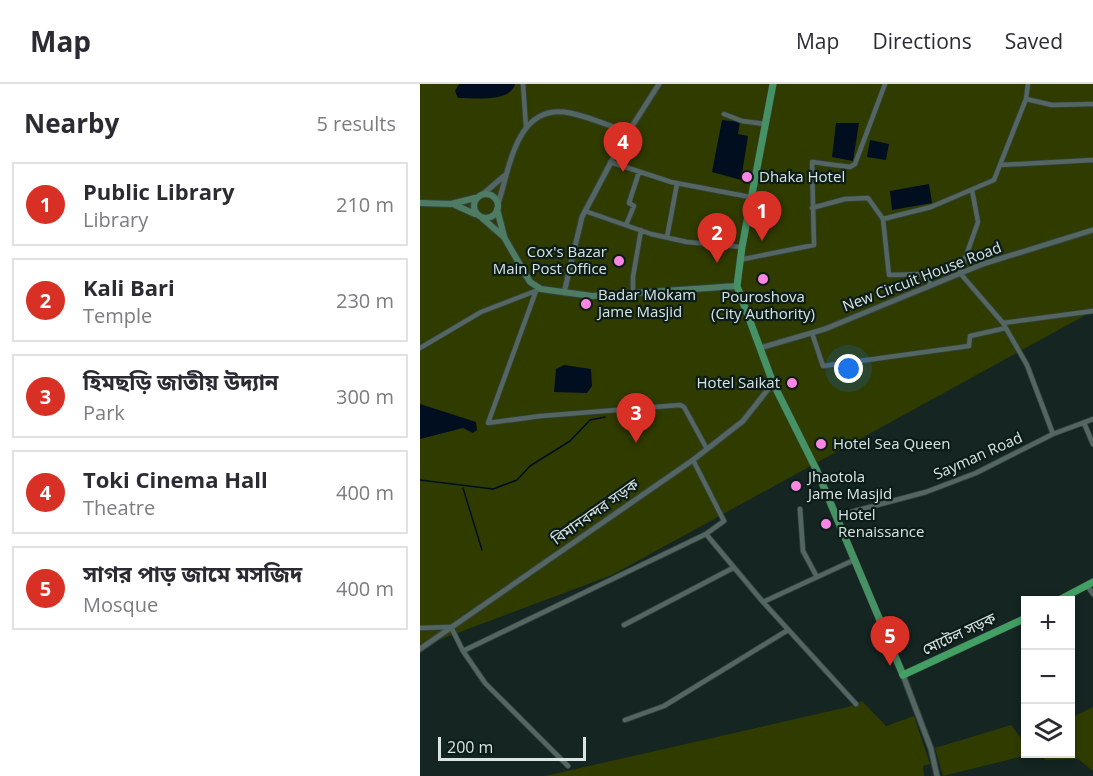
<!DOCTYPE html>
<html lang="en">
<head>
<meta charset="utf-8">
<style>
	:root { --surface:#fff; --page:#f7f7f7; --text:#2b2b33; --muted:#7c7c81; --line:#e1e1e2; --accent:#d93025 }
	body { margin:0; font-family:"Open Sans","Noto Sans Bengali",sans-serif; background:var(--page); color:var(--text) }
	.controls { position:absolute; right:18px; bottom:18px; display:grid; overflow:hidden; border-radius:0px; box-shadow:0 3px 9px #0003 }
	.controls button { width:54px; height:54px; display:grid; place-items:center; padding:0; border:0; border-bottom:2px solid var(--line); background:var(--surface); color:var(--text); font:30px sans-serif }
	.scale { position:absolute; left:18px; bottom:15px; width:148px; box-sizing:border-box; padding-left:6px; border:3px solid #dae4e2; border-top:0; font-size:16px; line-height:21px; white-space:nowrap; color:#dae4e2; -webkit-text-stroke:4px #0b1c19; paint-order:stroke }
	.you { position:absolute; left:429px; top:285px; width:21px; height:21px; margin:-15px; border:4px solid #fff; border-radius:50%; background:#1a73e8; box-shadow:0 0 0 9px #1a73e833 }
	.badge { display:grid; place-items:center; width:39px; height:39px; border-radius:50%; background:var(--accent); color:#fff; font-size:20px; font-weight:700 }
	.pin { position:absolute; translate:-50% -50px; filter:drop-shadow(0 2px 3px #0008) }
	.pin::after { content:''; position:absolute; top:32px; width:21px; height:18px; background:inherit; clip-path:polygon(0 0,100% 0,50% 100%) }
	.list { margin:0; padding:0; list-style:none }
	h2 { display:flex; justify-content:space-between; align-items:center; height:78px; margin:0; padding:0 24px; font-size:26px }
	h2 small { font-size:20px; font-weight:400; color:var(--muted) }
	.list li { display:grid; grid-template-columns:39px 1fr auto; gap:18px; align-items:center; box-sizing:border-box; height:84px; margin:0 12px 12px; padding:0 12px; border:2px solid var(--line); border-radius:0px }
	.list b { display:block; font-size:22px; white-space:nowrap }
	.list p { margin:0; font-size:20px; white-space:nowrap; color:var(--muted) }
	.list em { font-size:20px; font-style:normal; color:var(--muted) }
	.icon { flex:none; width:33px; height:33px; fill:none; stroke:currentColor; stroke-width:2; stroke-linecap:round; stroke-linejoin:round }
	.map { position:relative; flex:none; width:673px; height:692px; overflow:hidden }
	header { display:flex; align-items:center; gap:36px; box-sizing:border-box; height:84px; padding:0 30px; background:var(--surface); border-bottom:2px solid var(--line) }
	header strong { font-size:28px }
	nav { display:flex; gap:33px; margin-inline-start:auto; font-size:21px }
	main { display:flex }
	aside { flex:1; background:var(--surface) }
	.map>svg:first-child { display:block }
	.green { fill:#303b00 }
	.water { fill:#000e20 }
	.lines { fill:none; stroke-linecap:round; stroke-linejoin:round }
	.stream { stroke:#000e20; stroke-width:1.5 }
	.minor-casing { stroke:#35413f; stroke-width:6 }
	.tertiary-casing { stroke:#35413f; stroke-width:7 }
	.secondary-casing { stroke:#35413f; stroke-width:8 }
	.primary-casing { stroke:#35413f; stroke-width:8 }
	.trunk-casing { stroke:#35413f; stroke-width:8 }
	.minor { stroke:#536662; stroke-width:4.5 }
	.tertiary { stroke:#536662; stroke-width:5 }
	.secondary { stroke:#4d7c63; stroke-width:6 }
	.primary { stroke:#469264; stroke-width:7 }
	.trunk { stroke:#42a064; stroke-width:7 }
	.poi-dot { fill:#fd86e2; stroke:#0b1c19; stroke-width:2 }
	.labels { text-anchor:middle; stroke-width:4.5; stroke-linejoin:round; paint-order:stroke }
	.poi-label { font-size:15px; fill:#dae4e2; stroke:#0b1c19; text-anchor:start }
	.street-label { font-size:15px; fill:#dae4e2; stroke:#0b1c19 }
</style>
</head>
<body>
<header>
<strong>Map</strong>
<nav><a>Map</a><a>Directions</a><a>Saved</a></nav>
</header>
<main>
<aside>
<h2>Nearby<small>5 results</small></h2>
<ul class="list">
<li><span class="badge">1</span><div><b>Public Library</b><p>Library</p></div><em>210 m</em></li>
<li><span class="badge">2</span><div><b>Kali Bari</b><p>Temple</p></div><em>230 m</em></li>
<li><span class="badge">3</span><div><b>হিমছড়ি জাতীয় উদ্যান</b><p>Park</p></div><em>300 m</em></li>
<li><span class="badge">4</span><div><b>Toki Cinema Hall</b><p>Theatre</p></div><em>400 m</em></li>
<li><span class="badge">5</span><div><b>সাগর পাড় জামে মসজিদ</b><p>Mosque</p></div><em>400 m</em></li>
</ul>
</aside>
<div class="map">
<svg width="673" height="692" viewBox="0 0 673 692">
	<rect width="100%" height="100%" fill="#142522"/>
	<path class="green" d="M0,0H673V227L192,491L0,563Z
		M442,617L466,642L494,632L510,680L503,682L504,692H125L428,623Z
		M673,623V687L658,675L626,676L618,670H650L651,634Z
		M591,641L603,657L605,656L606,670H612L523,692L515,664Z"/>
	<path class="water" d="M39,0H95C90,19 55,14 38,14L35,7Z
		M302,36L320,38L318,50L328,52L321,96L292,88Z
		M416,39H439L433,77L412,73Z
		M450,56L469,60L466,76L447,73Z
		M509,100L512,119L472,126L470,107Z
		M144,281L171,285L172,302L167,309L134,308L136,285Z
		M0,320L56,338L57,346L53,349L43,344L0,355Z"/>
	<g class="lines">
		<path class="stream" d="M0,396L73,405L97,396L110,382L150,357L170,336L185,333
			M43,404L62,466"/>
		<defs>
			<path id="minor" d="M103,0L106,43
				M606,15L632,21L673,20
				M304,30L322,37L345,40
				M190,78L251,98L330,113
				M580,81L673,76
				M552,106L558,138L540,189L583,239L607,281L633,350
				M392,124L425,115L448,114L463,135L469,191L507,190L510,200
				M165,127L231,150L267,158L322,163
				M463,135L511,123L574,96L606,15L608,0
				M206,141L214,122L209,119L219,88
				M247,153L257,100
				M319,176L394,161L392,78L430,83L435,80L465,0
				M116,207L68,339L121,332L260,321L264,323L287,365
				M213,207V193L221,146
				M583,239L673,227
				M392,249L403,282L549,262L550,252L586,244
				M0,264L61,228L118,206
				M664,339L673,360
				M380,425L383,467L397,493
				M416,432L506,408L556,389L633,350L673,335
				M286,450L343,518L436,620
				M667,501L673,510
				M343,518L434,476
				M204,541L313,484
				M0,544L31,543L43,567L286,450L304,437L273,376
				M43,567L65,599L148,682
				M205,636L244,622L368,546"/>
			<path id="tertiary" d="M63,110L84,92
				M78,120C90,84 96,18 150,29C170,33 189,42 208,48
				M144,209L162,133L200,61L239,0
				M340,264L405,245L563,180L673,146
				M0,565L273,376L323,337L353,299
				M483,591L511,665L517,692"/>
			<path id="secondary" d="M54 122a12 12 0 1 1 24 0a12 12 0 1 1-24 0Z
				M0,119L31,120L55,114
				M35,121L55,130
				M77,125L84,152
				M62,134L84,153L110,198L121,205L172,212L317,202"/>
			<path id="primary" d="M353,0L322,163L317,202L353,299L397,387L483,591"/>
			<path id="trunk" d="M639,516L673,498
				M483,591L606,534"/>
		</defs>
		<use href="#minor" class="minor-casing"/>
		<use href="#tertiary" class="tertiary-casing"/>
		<use href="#secondary" class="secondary-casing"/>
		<use href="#primary" class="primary-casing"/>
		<use href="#trunk" class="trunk-casing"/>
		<use href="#minor" class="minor"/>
		<use href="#tertiary" class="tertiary"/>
		<use href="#secondary" class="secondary"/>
		<use href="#primary" class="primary"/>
		<use href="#trunk" class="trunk"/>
	</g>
	<g class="poi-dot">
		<circle cx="327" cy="93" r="6"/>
		<circle cx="199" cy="177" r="6"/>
		<circle cx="343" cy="195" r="6"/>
		<circle cx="166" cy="220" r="6"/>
		<circle cx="372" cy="299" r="6"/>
		<circle cx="401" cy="360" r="6"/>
		<circle cx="376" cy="402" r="6"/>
		<circle cx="406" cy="440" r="6"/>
	</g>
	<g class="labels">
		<g class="poi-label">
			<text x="339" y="98">Dhaka Hotel</text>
			<text x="187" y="173" text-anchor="end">Cox's Bazar<tspan x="187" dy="17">Main Post Office</tspan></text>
			<text x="178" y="216">Badar Mokam<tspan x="178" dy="17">Jame Masjid</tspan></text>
			<text x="343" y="218" text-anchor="middle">Pouroshova<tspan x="343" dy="17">(City Authority)</tspan></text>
			<text x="360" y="304" text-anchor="end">Hotel Saikat</text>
			<text x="413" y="365">Hotel Sea Queen</text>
			<text x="388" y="398">Jhaotola<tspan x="388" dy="17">Jame Masjid</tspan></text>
			<text x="418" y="436">Hotel<tspan x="418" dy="17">Renaissance</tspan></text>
		</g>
		<g class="street-label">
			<text transform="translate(502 193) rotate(-21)" y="5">New Circuit House Road</text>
			<text transform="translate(558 372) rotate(-24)" y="5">Sayman Road</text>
			<text transform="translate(175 428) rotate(-35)" y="5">বিমানবন্দর সড়ক</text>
			<text transform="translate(539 550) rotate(-25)" y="5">মোটেল সড়ক</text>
		</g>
	</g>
</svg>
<div class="controls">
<button>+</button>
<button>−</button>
<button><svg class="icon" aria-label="layers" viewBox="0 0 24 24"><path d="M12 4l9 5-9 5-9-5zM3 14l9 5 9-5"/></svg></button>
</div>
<div class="scale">200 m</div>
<div class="you"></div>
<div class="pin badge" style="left:342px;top:157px">1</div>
<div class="pin badge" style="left:297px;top:179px">2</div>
<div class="pin badge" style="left:216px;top:359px">3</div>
<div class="pin badge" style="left:203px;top:88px">4</div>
<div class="pin badge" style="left:470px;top:582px">5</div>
</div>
</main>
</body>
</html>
